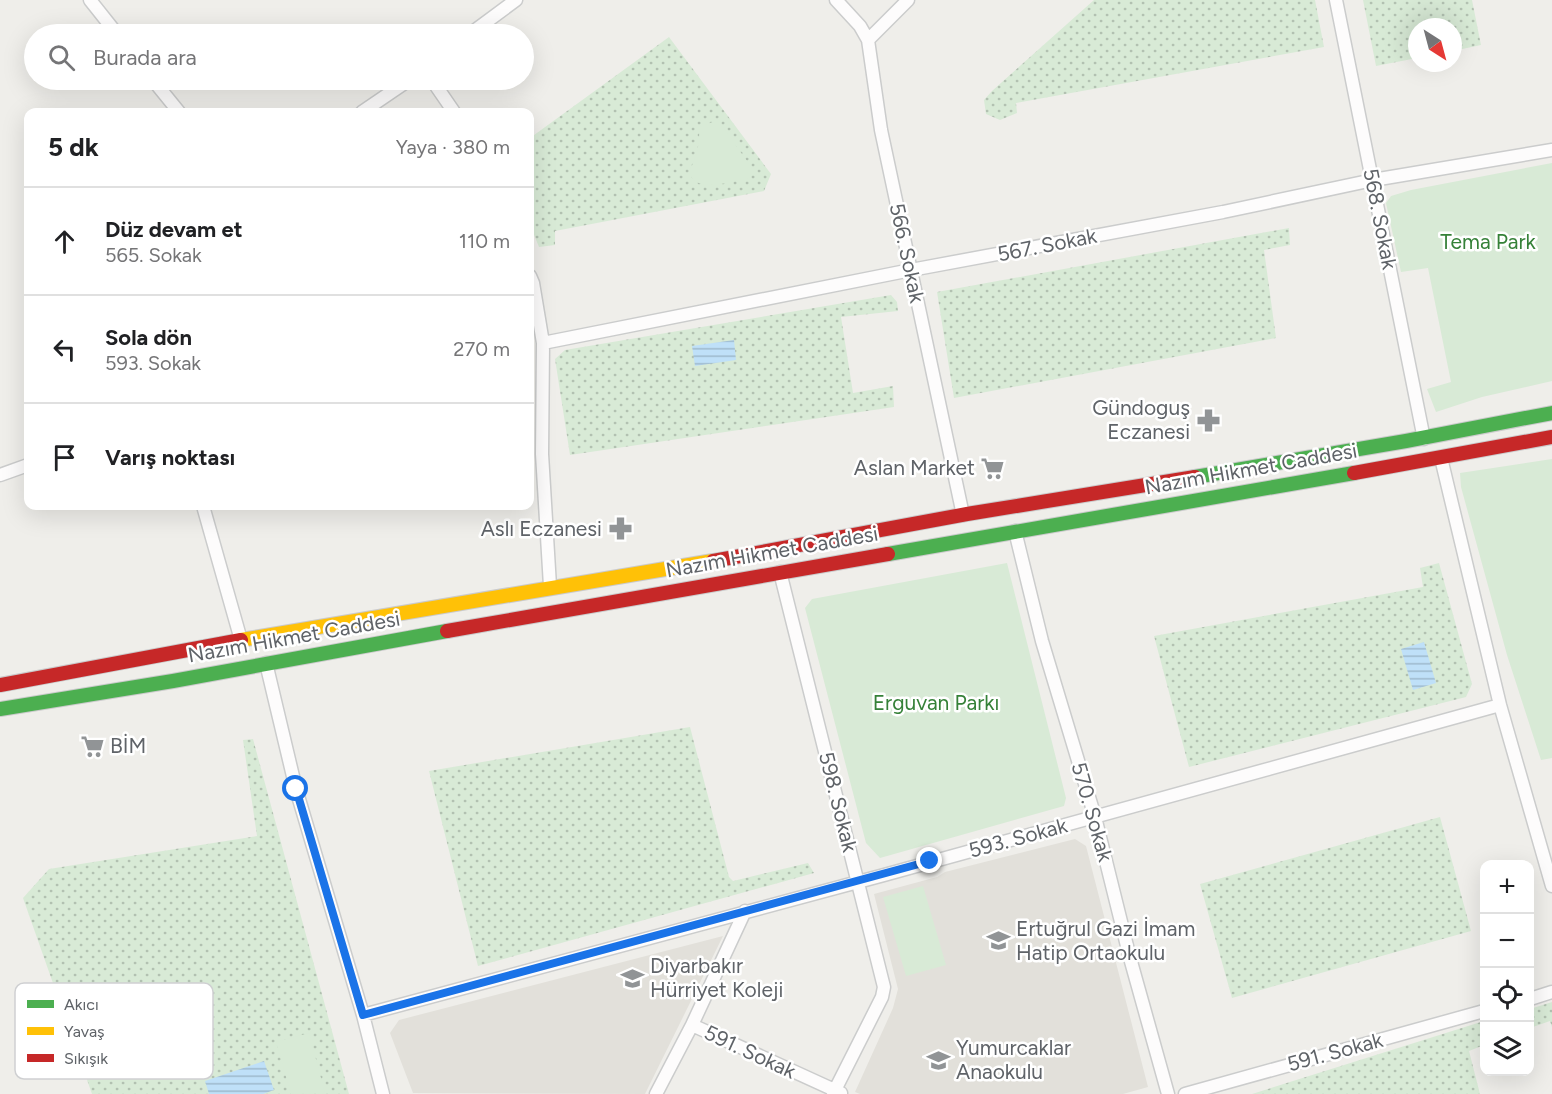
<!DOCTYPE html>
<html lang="tr">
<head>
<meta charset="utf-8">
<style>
	:root { --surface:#fff; --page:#f2f2f2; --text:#202124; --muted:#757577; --line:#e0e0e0 }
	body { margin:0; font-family:Figtree,sans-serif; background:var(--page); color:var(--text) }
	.controls { position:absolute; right:18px; bottom:18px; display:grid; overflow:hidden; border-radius:12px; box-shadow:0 6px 24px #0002 }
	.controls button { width:54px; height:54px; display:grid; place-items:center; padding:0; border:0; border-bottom:2px solid var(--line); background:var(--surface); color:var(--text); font:30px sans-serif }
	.compass { position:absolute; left:1408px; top:18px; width:54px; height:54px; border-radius:50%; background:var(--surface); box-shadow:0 6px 24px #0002; rotate:144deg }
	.stop { position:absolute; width:18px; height:18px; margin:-14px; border:4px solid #1a73e8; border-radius:50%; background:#fff }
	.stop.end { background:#1a73e8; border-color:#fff; box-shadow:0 2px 6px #0008 }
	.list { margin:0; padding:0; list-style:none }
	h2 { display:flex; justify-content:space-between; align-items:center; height:78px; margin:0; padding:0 24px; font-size:26px }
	h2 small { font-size:20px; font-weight:400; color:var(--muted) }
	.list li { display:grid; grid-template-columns:39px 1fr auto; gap:18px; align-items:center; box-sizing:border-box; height:108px; padding:0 24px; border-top:2px solid var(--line) }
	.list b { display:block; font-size:22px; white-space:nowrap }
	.list p { margin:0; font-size:20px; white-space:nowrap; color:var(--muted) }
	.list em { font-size:20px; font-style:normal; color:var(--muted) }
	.icon { flex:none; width:33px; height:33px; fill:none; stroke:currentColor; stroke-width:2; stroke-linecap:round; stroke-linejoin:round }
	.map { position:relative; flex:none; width:1552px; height:1094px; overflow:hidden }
	.search { position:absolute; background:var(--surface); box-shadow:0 6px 24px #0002; left:24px; top:24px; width:510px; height:66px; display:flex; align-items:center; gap:15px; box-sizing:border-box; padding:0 21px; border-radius:33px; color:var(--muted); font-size:22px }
	.panel { position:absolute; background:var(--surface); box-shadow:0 6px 24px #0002; left:24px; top:108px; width:510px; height:402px; border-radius:12px }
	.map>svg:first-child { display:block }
	.education { fill:#e2e0da }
	.grass { fill:url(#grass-dots) }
	.park { fill:#d8ead6 }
	.water { fill:url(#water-rules) }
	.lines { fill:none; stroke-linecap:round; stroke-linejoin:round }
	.street-casing { stroke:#cbcccc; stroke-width:15 }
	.fast-casing { stroke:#cacacb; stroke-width:16 }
	.slow-casing { stroke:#cacacb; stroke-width:16 }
	.jam-casing { stroke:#cacacb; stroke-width:16 }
	.street { stroke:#fdfcfc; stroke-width:12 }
	.fast { stroke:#4caf50; stroke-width:14 }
	.slow { stroke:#ffc107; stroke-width:14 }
	.jam { stroke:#c62828; stroke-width:14 }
	.route { stroke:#1a73e8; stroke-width:8 }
	.labels { text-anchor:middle; stroke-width:5; stroke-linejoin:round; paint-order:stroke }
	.street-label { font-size:21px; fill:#5f6368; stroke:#fff }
	.park-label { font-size:21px; fill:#358138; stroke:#fff }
	.poi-label { font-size:21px; fill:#5f6368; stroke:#fff; text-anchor:start }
	.key { fill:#fff; stroke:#cfd0d2; stroke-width:1.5 }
	.key-label { font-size:16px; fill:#5f6368 }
</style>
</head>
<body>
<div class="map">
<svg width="1552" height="1094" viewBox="0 0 1552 1094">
	<defs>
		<pattern id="grass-dots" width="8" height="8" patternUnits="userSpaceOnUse" patternTransform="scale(1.5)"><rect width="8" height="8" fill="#d8ead6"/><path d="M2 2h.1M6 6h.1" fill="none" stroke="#b2c1b1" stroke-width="1.8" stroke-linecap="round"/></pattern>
		<pattern id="water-rules" width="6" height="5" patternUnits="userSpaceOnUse" patternTransform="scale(1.5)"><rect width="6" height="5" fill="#bfe0f8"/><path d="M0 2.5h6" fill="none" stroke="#9eb9cd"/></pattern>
	</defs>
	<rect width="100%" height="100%" fill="#efeeea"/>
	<path class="education" d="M1075,839L1086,846L1148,1087L1123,1094H860L855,1092L893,1008L898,989L874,894L937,877L945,872Z
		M723,936L645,1094L413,1093L390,1033L399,1020Z"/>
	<path class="grass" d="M1094,0H1315L1324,47L1016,103L1017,113L1000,120L986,114L984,100L992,91Z
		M1363,0H1472L1481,45L1453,51V27H1417V58L1376,66Z
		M669,37L771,174L764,191L555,231V245L539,247L530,225V138Z
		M1289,228L1290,245L1264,250L1276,338L954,398L937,292Z
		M891,295L897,302L898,311L841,317L853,393L893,386L894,407L570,455L555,359L565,350Z
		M1439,563L1472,684L1466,697L1189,767L1154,636L1423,587L1420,568Z
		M690,727L729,877L733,881L808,863L814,873L478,966L429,771Z
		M253,739L349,1094H92L23,898L49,869L257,836L243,740Z
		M1440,817L1471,931L1232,998L1200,884Z
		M1552,1002V1027L1550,1021L1530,1028V1009Z
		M1484,1021V1045L1469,1051L1480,1094H1252Z"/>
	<path class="park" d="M718,120L754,171L749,178C731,181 696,195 689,172C697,156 700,145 699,127Z
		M1552,163V381L1482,397L1436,412L1427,389L1451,382L1428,268L1401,272L1386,203L1391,196L1411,190Z
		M1552,459V758L1541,760L1507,655L1461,487L1460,473Z
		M1007,563L1066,798L1064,806L880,858L866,843L805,608L812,599Z
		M923,886L946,965L906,976L883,897Z
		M309,1033L325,1093L291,1094L276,1042Z"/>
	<path class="water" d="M734,340L736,360L695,366L692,346Z
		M1424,642L1436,683L1413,690L1401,649Z
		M264,1061L274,1090L263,1094H209L205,1081Z"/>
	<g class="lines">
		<defs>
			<path id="street" d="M90,0L117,34
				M836,0L860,26L868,40L881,130L963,515
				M1336,0L1424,439
				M470,34L516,0
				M868,40L908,0
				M153,80L179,112
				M432,80L454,112
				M362,112L409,80
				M530,276L533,283L543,343L542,454L550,586
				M543,343L911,270L1223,212L1373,180L1552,150
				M1441,458L1500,705L1552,886
				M0,475L28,465
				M203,506L241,640
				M1015,531L1042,641L1095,817L1130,958L1168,1094
				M780,572L884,987L882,997L833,1094
				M266,663L296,789L363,1015L383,1094
				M1530,999L1552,992
				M363,1015L884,875L1500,705
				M692,1025L841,1093
				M656,1094L692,1025L745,911
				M1185,1094L1484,1011"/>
			<path id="fast" d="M1195,477L1406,441L1552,413
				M888,554L1354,473
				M0,709L173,681L447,631"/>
			<path id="slow" d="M241,640L713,561"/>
			<path id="jam" d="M1354,473L1552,437
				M713,561L967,514L1195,477
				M447,631L888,554
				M0,685L241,640"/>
		</defs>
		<use href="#street" class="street-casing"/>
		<use href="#fast" class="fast-casing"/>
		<use href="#slow" class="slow-casing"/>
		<use href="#jam" class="jam-casing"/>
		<use href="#street" class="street"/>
		<use href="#fast" class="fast"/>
		<use href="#slow" class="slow"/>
		<use href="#jam" class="jam"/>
	</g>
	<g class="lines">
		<path class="route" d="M296,789L363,1015L930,861"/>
	</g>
	<defs>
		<symbol id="pharmacy-bare" viewBox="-9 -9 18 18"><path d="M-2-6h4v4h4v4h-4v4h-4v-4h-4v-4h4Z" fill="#919496" stroke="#fff" stroke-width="2.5" paint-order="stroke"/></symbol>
		<symbol id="supermarket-bare" viewBox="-9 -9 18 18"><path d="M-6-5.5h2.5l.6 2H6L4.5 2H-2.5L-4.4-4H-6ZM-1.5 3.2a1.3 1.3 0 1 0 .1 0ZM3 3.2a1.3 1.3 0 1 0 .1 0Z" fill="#919496" stroke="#fff" stroke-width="2.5" paint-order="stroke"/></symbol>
		<symbol id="school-bare" viewBox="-9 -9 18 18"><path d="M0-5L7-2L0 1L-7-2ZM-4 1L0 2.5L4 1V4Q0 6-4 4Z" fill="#919496" stroke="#fff" stroke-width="2.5" paint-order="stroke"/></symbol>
	</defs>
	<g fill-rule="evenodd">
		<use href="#pharmacy-bare" x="1192" y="404" width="33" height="33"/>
		<use href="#supermarket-bare" x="976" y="452" width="33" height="33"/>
		<use href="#pharmacy-bare" x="604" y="512" width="33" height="33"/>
		<use href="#supermarket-bare" x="76" y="730" width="33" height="33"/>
		<use href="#school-bare" x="982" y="924" width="33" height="33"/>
		<use href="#school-bare" x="616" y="962" width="33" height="33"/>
		<use href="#school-bare" x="922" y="1044" width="33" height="33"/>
	</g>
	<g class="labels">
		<g class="street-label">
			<text transform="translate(1380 219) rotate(79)" y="7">568. Sokak</text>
			<text transform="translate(1047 245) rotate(-11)" y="7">567. Sokak</text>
			<text transform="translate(907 253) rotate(78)" y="7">566. Sokak</text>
			<text transform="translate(1251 469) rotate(-10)" y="7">Nazım Hikmet Caddesi</text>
			<text transform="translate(772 552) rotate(-10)" y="7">Nazım Hikmet Caddesi</text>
			<text transform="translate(294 637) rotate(-10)" y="7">Nazım Hikmet Caddesi</text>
			<text transform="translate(838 802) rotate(76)" y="7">598. Sokak</text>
			<text transform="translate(1092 812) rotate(74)" y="7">570. Sokak</text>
			<text transform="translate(1018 838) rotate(-15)" y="7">593. Sokak</text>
			<text transform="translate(750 1052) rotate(25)" y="7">591. Sokak</text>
			<text transform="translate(1335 1052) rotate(-15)" y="7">591. Sokak</text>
		</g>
		<g class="park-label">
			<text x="1488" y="249">Tema Park</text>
			<text x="936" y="710">Erguvan Parkı</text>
		</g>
		<g class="poi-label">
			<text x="1190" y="415" text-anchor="end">Gündoguş<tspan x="1190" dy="24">Eczanesi</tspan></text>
			<text x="975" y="475" text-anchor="end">Aslan Market</text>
			<text x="602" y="536" text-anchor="end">Aslı Eczanesi</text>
			<text x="110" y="753">BİM</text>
			<text x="1016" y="936">Ertuğrul Gazi İmam<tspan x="1016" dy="24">Hatip Ortaokulu</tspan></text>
			<text x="650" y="973">Diyarbakır<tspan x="650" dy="24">Hürriyet Koleji</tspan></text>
			<text x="956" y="1055">Yumurcaklar<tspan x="956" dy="24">Anaokulu</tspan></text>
		</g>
	</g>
	<rect x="15" y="983" width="198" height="96" rx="9" class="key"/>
	<rect x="27" y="1000" width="27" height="8" fill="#4caf50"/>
	<rect x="27" y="1027" width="27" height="8" fill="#ffc107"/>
	<rect x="27" y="1054" width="27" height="8" fill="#c62828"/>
	<g class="key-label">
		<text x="64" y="1010">Akıcı</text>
		<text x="64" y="1037">Yavaş</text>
		<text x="64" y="1064">Sıkışık</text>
	</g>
</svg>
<div class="controls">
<button>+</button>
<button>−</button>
<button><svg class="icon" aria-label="locate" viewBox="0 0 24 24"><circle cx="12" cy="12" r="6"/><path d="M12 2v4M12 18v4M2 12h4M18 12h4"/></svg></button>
<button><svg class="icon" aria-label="layers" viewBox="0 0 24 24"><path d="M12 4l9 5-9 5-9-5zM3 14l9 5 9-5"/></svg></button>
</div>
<svg class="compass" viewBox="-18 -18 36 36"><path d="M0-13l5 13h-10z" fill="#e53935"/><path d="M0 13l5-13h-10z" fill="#757577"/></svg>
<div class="stop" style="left:296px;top:789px"></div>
<div class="stop end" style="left:930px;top:861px"></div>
<div class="search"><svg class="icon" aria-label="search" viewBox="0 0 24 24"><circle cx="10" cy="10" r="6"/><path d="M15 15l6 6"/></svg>Burada ara</div>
<section class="panel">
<h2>5 dk<small>Yaya · 380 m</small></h2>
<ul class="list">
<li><svg class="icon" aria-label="ahead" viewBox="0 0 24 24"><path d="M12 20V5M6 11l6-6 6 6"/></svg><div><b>Düz devam et</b><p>565. Sokak</p></div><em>110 m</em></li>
<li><svg class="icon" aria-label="left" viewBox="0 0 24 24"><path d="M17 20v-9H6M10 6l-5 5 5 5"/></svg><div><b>Sola dön</b><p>593. Sokak</p></div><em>270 m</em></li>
<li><svg class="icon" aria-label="arrive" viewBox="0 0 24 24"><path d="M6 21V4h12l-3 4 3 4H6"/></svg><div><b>Varış noktası</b></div></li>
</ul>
</section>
</div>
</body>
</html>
